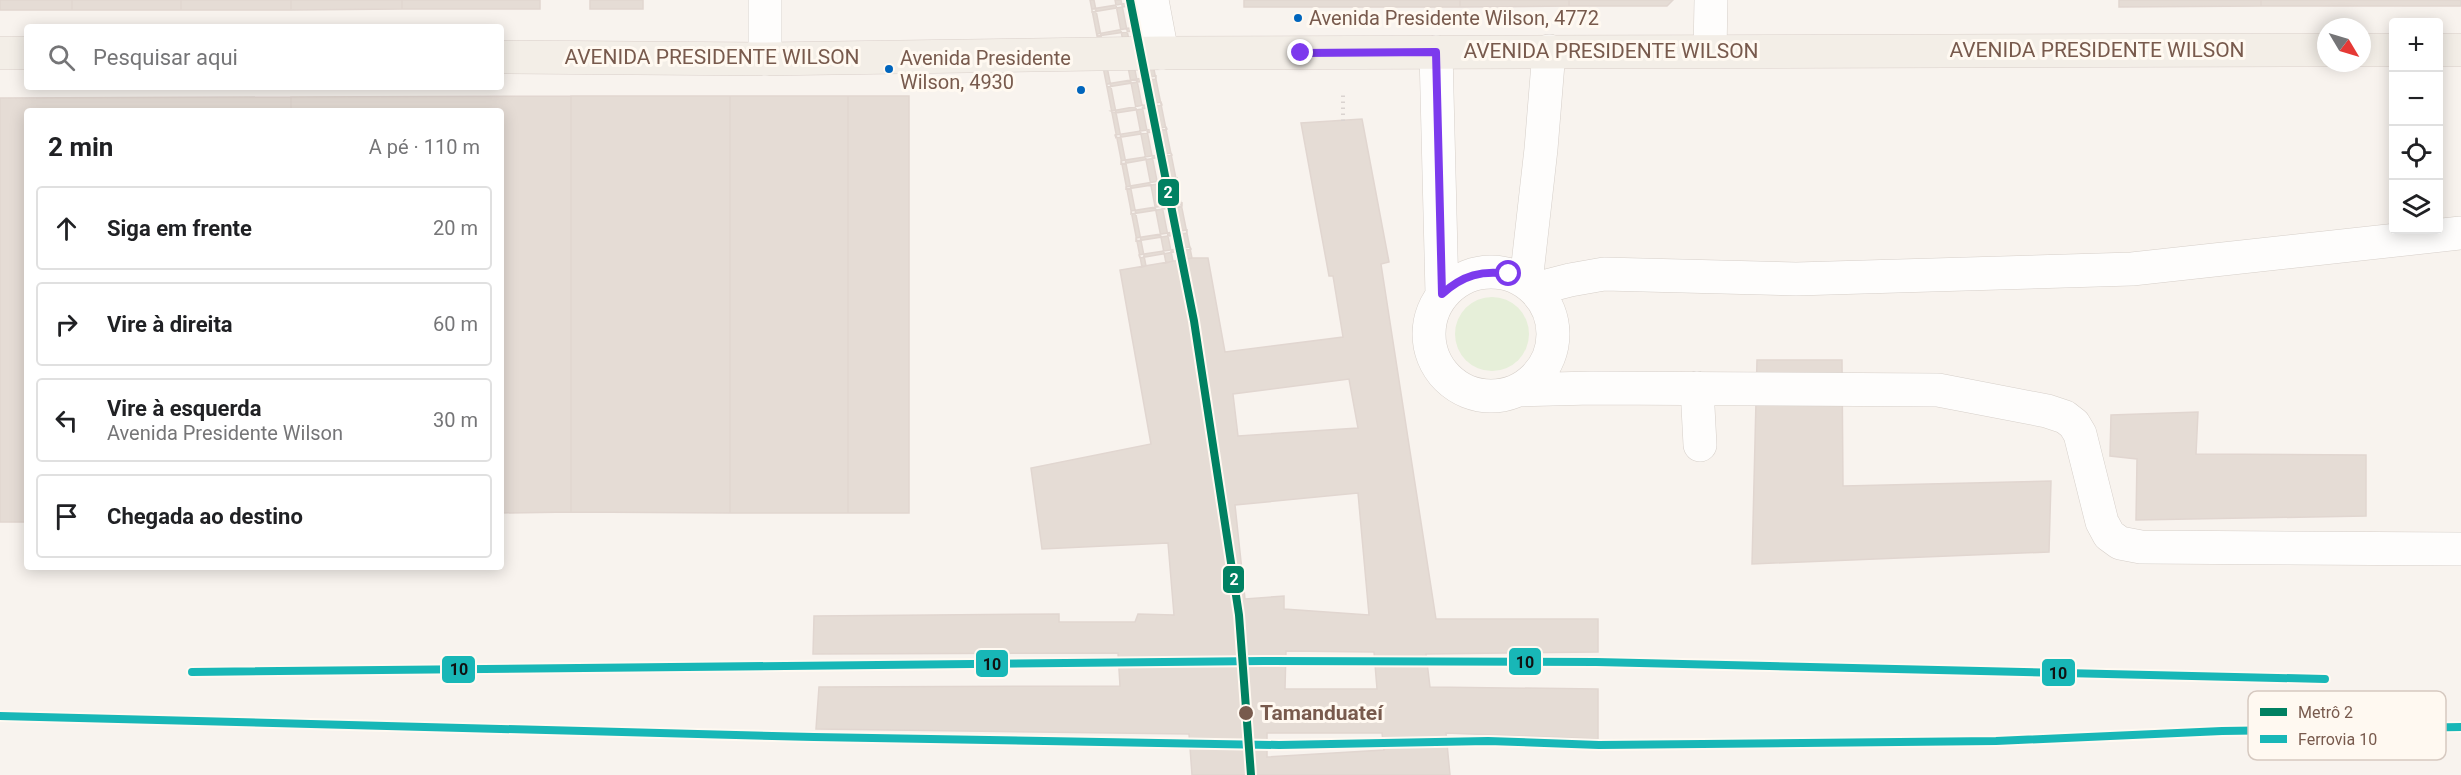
<!DOCTYPE html>
<html lang="pt">
<head>
<meta charset="utf-8">
<style>
	:root { --surface:#fff; --page:#f6f6f6; --text:#202124; --muted:#757577; --line:#e0e0e0 }
	body { margin:0; font-family:Roboto,sans-serif; background:var(--page); color:var(--text) }
	.controls { position:absolute; right:18px; top:18px; display:grid; overflow:hidden; border-radius:6px; box-shadow:0 3px 15px #0003 }
	.controls button { width:54px; height:54px; display:grid; place-items:center; padding:0; border:0; border-bottom:2px solid var(--line); background:var(--surface); color:var(--text); font:30px sans-serif }
	.compass { position:absolute; left:2317px; top:18px; width:54px; height:54px; border-radius:50%; background:var(--surface); box-shadow:0 3px 15px #0003; rotate:128deg }
	.stop { position:absolute; width:18px; height:18px; margin:-14px; border:4px solid #7c3aed; border-radius:50%; background:#fff }
	.stop.end { background:#7c3aed; border-color:#fff; box-shadow:0 2px 6px #0008 }
	.list { margin:0; padding:0; list-style:none }
	h2 { display:flex; justify-content:space-between; align-items:center; height:78px; margin:0; padding:0 24px; font-size:26px }
	h2 small { font-size:20px; font-weight:400; color:var(--muted) }
	.list li { display:grid; grid-template-columns:39px 1fr auto; gap:18px; align-items:center; box-sizing:border-box; height:84px; margin:0 12px 12px; padding:0 12px; border:2px solid var(--line); border-radius:6px }
	.list b { display:block; font-size:22px; white-space:nowrap }
	.list p { margin:0; font-size:20px; white-space:nowrap; color:var(--muted) }
	.list em { font-size:20px; font-style:normal; color:var(--muted) }
	.icon { flex:none; width:33px; height:33px; fill:none; stroke:currentColor; stroke-width:2; stroke-linecap:round; stroke-linejoin:round }
	.map { position:relative; flex:none; width:2461px; height:775px; overflow:hidden }
	.search { position:absolute; background:var(--surface); box-shadow:0 3px 15px #0003; left:24px; top:24px; width:480px; height:66px; display:flex; align-items:center; gap:15px; box-sizing:border-box; padding:0 21px; border-radius:6px; color:var(--muted); font-size:22px }
	.panel { position:absolute; background:var(--surface); box-shadow:0 3px 15px #0003; left:24px; top:108px; width:480px; height:462px; border-radius:6px }
	.map>svg:first-child { display:block }
	.green { fill:#e6efd9 }
	.building { fill:#e5dcd5; stroke:#e1d6d0; stroke-width:1.5; fill-rule:evenodd }
	.lines { fill:none; stroke-linecap:round; stroke-linejoin:round }
	.minor-casing { stroke:#d6cfc9; stroke-width:34 }
	.major-casing { stroke:#dad0cb; stroke-width:34 }
	.path { stroke:#dad3d0; stroke-width:4; stroke-dasharray:1.5 4.5; stroke-linecap:butt }
	.minor { stroke:#fefdfc; stroke-width:33 }
	.major { stroke:#f3eee7; stroke-width:33 }
	.rail-1-casing { stroke:#fff9f1; stroke-width:12 }
	.rail-1 { stroke:#18b7b7; stroke-width:8 }
	.metro-1-casing { stroke:#fff9f1; stroke-width:12 }
	.metro-1 { stroke:#008162; stroke-width:8 }
	.route { stroke:#7c3aed; stroke-width:8 }
	.bus-dot { fill:#0065bd; stroke:#fff9f1; stroke-width:2 }
	.stop-dot { fill:#785a4d; stroke:#fff9f1; stroke-width:2 }
	.labels { text-anchor:middle; stroke-width:6; stroke-linejoin:round; paint-order:stroke }
	.bus-label { font-size:20px; fill:#785a4d; stroke:#fff9f1; text-anchor:start }
	.street-label { font-size:21px; fill:#785a4d; stroke:#fff9f1 }
	.stop-label { font-size:21px; font-weight:bold; fill:#785a4d; stroke:#fff9f1; text-anchor:start }
	.key { fill:#fff9f1; stroke:#d6c9c0; stroke-width:1.5 }
	.key-label { font-size:16px; fill:#785a4d }
	.line-badge { stroke:#fff9f1; stroke-width:2 }
	.badge-label { font-size:16px; text-anchor:middle; font-weight:bold; fill:#fff }
	.pale-badge-label { font-size:16px; text-anchor:middle; font-weight:bold; fill:#111 }
</style>
</head>
<body>
<div class="map">
<svg width="2461" height="775" viewBox="0 0 2461 775">
	<rect width="100%" height="100%" fill="#f8f3ee"/>
	<path class="green" d="M1455 334a37 37 0 1 1 74 0a37 37 0 1 1-74 0Z"/>
	<path class="building" d="M0,0H72V10H0Z
		M72,0H181V10H72Z
		M181,0H291V10H181Z
		M291,0H402V9L291,10Z
		M402,0H540V9H402Z
		M590,0H643V9H590Z
		M1090,0H1094L1146,266L1142,267Z
		M1115,0H1121L1173,261L1166,263Z
		M1136,0H1140L1192,258L1187,259Z
		M1244,0H1460V7H1244Z
		M1460,0H1569V6L1460,7Z
		M1569,0H1673L1667,6H1569Z
		M2119,0H2261V6L2119,7Z
		M2261,0H2461V6H2261Z
		M1140,1L1141,4L1092,12V9Z
		M1146,25V29L1098,36L1097,34Z
		M1156,76V79L1107,87V84Z
		M571,96V512L501,513V111H291V97Z
		M571,96H730V513L571,512Z
		M730,96H848V513H730Z
		M848,96H909V513H848Z
		M291,97V111H27V522H0V98Z
		M1161,102L1162,105L1142,109L1116,113L1111,111Z
		M1362,119L1389,262L1381,264L1436,619H1598V652L1426,654L1430,687L1598,689V739L1446,733L1450,775H1192L1189,734L816,729L819,687L1120,686L1118,653L813,654L814,616L1059,614V622H1135L1138,614L1174,615L1168,543L1042,549L1031,468L1151,444L1120,270L1192,258H1208L1225,352L1343,337L1333,276H1329L1301,123ZM1349,379L1358,428L1238,436L1233,394ZM1358,493L1369,615L1284,609V596L1245,599L1235,505ZM1286,651L1374,652L1377,689H1285ZM1267,733H1382L1384,750L1267,757Z
		M1166,127L1167,129L1141,134L1116,138L1115,135Z
		M1171,153L1172,155L1121,164V161L1125,160Z
		M1177,178V181L1126,189V187L1130,186Z
		M1182,203V206L1131,214V211Z
		M1187,230V233L1136,241V238Z
		M1190,247L1191,249L1140,258L1139,255L1144,254Z
		M1757,360H1842L1843,486L2051,481L2049,552L1752,564Z
		M2198,412L2196,454L2366,455V516L2136,520L2137,459L2110,456L2111,415Z"/>
	<g class="lines">
		<defs>
			<path id="minor" d="M1152,0L1162,53
				M1710,51L1711,0
				M1436,52L1442,294
				M765,59V0
				M1429 334a62 62 0 1 1 124 0a62 62 0 1 1-124 0Z
				M1526,282L1541,149L1549,51
				M1535,289L1570,280L1604,274L1796,279L2132,269L2461,233
				M1697,388L1700,445
				M1519,390L1592,388L1938,390L2047,411L2065,417L2074,424L2080,434L2102,522L2109,535L2120,543L2141,547L2461,549"/>
			<path id="major" d="M2362,50H2394
				M2438,50H2461
				M0,53H27
				M501,57L765,59L1162,53L2326,50"/>
		</defs>
		<use href="#minor" class="minor-casing"/>
		<use href="#major" class="major-casing"/>
		<path class="path" d="M1343,121V91"/>
		<use href="#minor" class="minor"/>
		<use href="#major" class="major"/>
		<defs>
			<path id="rail-1" d="M192,672L1263,661L1596,662L2325,679
				M0,716L814,737L1279,745L1488,741L1599,745L1996,741L2222,731L2461,727"/>
		</defs>
		<use href="#rail-1" class="rail-1-casing"/>
		<use href="#rail-1" class="rail-1"/>
		<defs>
			<path id="metro-1" d="M1130,0L1194,321L1239,615L1251,775"/>
		</defs>
		<use href="#metro-1" class="metro-1-casing"/>
		<use href="#metro-1" class="metro-1"/>
	</g>
	<g class="lines">
		<path class="route" d="M1301,53L1436,52L1442,294C1463,275 1482,270 1509,274"/>
	</g>
	<g class="bus-dot">
		<circle cx="1298" cy="18" r="5"/>
		<circle cx="889" cy="69" r="5"/>
		<circle cx="1081" cy="90" r="5"/>
	</g>
	<circle class="stop-dot" cx="1246" cy="713" r="8"/>
	<g class="labels">
		<g class="bus-label">
			<text x="1309" y="25">Avenida Presidente Wilson, 4772</text>
			<text x="900" y="65">Avenida Presidente<tspan x="900" dy="24">Wilson, 4930</tspan></text>
		</g>
		<g class="street-label">
			<text x="2097" y="57">AVENIDA PRESIDENTE WILSON</text>
			<text x="1611" y="58">AVENIDA PRESIDENTE WILSON</text>
			<text x="712" y="64">AVENIDA PRESIDENTE WILSON</text>
		</g>
		<g class="stop-label">
			<text x="1260" y="720">Tamanduateí</text>
		</g>
	</g>
	<rect x="2248" y="691" width="198" height="69" rx="9" class="key"/>
	<rect x="2260" y="708" width="27" height="8" fill="#008162"/>
	<rect x="2260" y="735" width="27" height="8" fill="#18b7b7"/>
	<g class="key-label">
		<text x="2298" y="718">Metrô 2</text>
		<text x="2298" y="745">Ferrovia 10</text>
	</g>
	<g class="line-badge">
		<rect x="1157" y="178" width="23" height="29" rx="6" fill="#008162"/>
		<rect x="1222" y="565" width="23" height="29" rx="6" fill="#008162"/>
		<rect x="1508" y="647" width="34" height="29" rx="6" fill="#18b7b7"/>
		<rect x="975" y="649" width="34" height="29" rx="6" fill="#18b7b7"/>
		<rect x="441" y="655" width="35" height="29" rx="6" fill="#18b7b7"/>
		<rect x="2041" y="658" width="35" height="29" rx="6" fill="#18b7b7"/>
	</g>
	<g class="badge-label">
		<text x="1168" y="198">2</text>
		<text x="1234" y="585">2</text>
	</g>
	<g class="pale-badge-label">
		<text x="1525" y="668">10</text>
		<text x="992" y="670">10</text>
		<text x="459" y="675">10</text>
		<text x="2058" y="679">10</text>
	</g>
</svg>
<div class="controls">
<button>+</button>
<button>−</button>
<button><svg class="icon" aria-label="locate" viewBox="0 0 24 24"><circle cx="12" cy="12" r="6"/><path d="M12 2v4M12 18v4M2 12h4M18 12h4"/></svg></button>
<button><svg class="icon" aria-label="layers" viewBox="0 0 24 24"><path d="M12 4l9 5-9 5-9-5zM3 14l9 5 9-5"/></svg></button>
</div>
<svg class="compass" viewBox="-18 -18 36 36"><path d="M0-13l5 13h-10z" fill="#e53935"/><path d="M0 13l5-13h-10z" fill="#757577"/></svg>
<div class="stop" style="left:1509px;top:274px"></div>
<div class="stop end" style="left:1301px;top:53px"></div>
<div class="search"><svg class="icon" aria-label="search" viewBox="0 0 24 24"><circle cx="10" cy="10" r="6"/><path d="M15 15l6 6"/></svg>Pesquisar aqui</div>
<section class="panel">
<h2>2 min<small>A pé · 110 m</small></h2>
<ul class="list">
<li><svg class="icon" aria-label="ahead" viewBox="0 0 24 24"><path d="M12 20V5M6 11l6-6 6 6"/></svg><div><b>Siga em frente</b></div><em>20 m</em></li>
<li><svg class="icon" aria-label="right" viewBox="0 0 24 24"><path d="M7 20v-9h11M14 6l5 5-5 5"/></svg><div><b>Vire à direita</b></div><em>60 m</em></li>
<li><svg class="icon" aria-label="left" viewBox="0 0 24 24"><path d="M17 20v-9H6M10 6l-5 5 5 5"/></svg><div><b>Vire à esquerda</b><p>Avenida Presidente Wilson</p></div><em>30 m</em></li>
<li><svg class="icon" aria-label="arrive" viewBox="0 0 24 24"><path d="M6 21V4h12l-3 4 3 4H6"/></svg><div><b>Chegada ao destino</b></div></li>
</ul>
</section>
</div>
</body>
</html>
